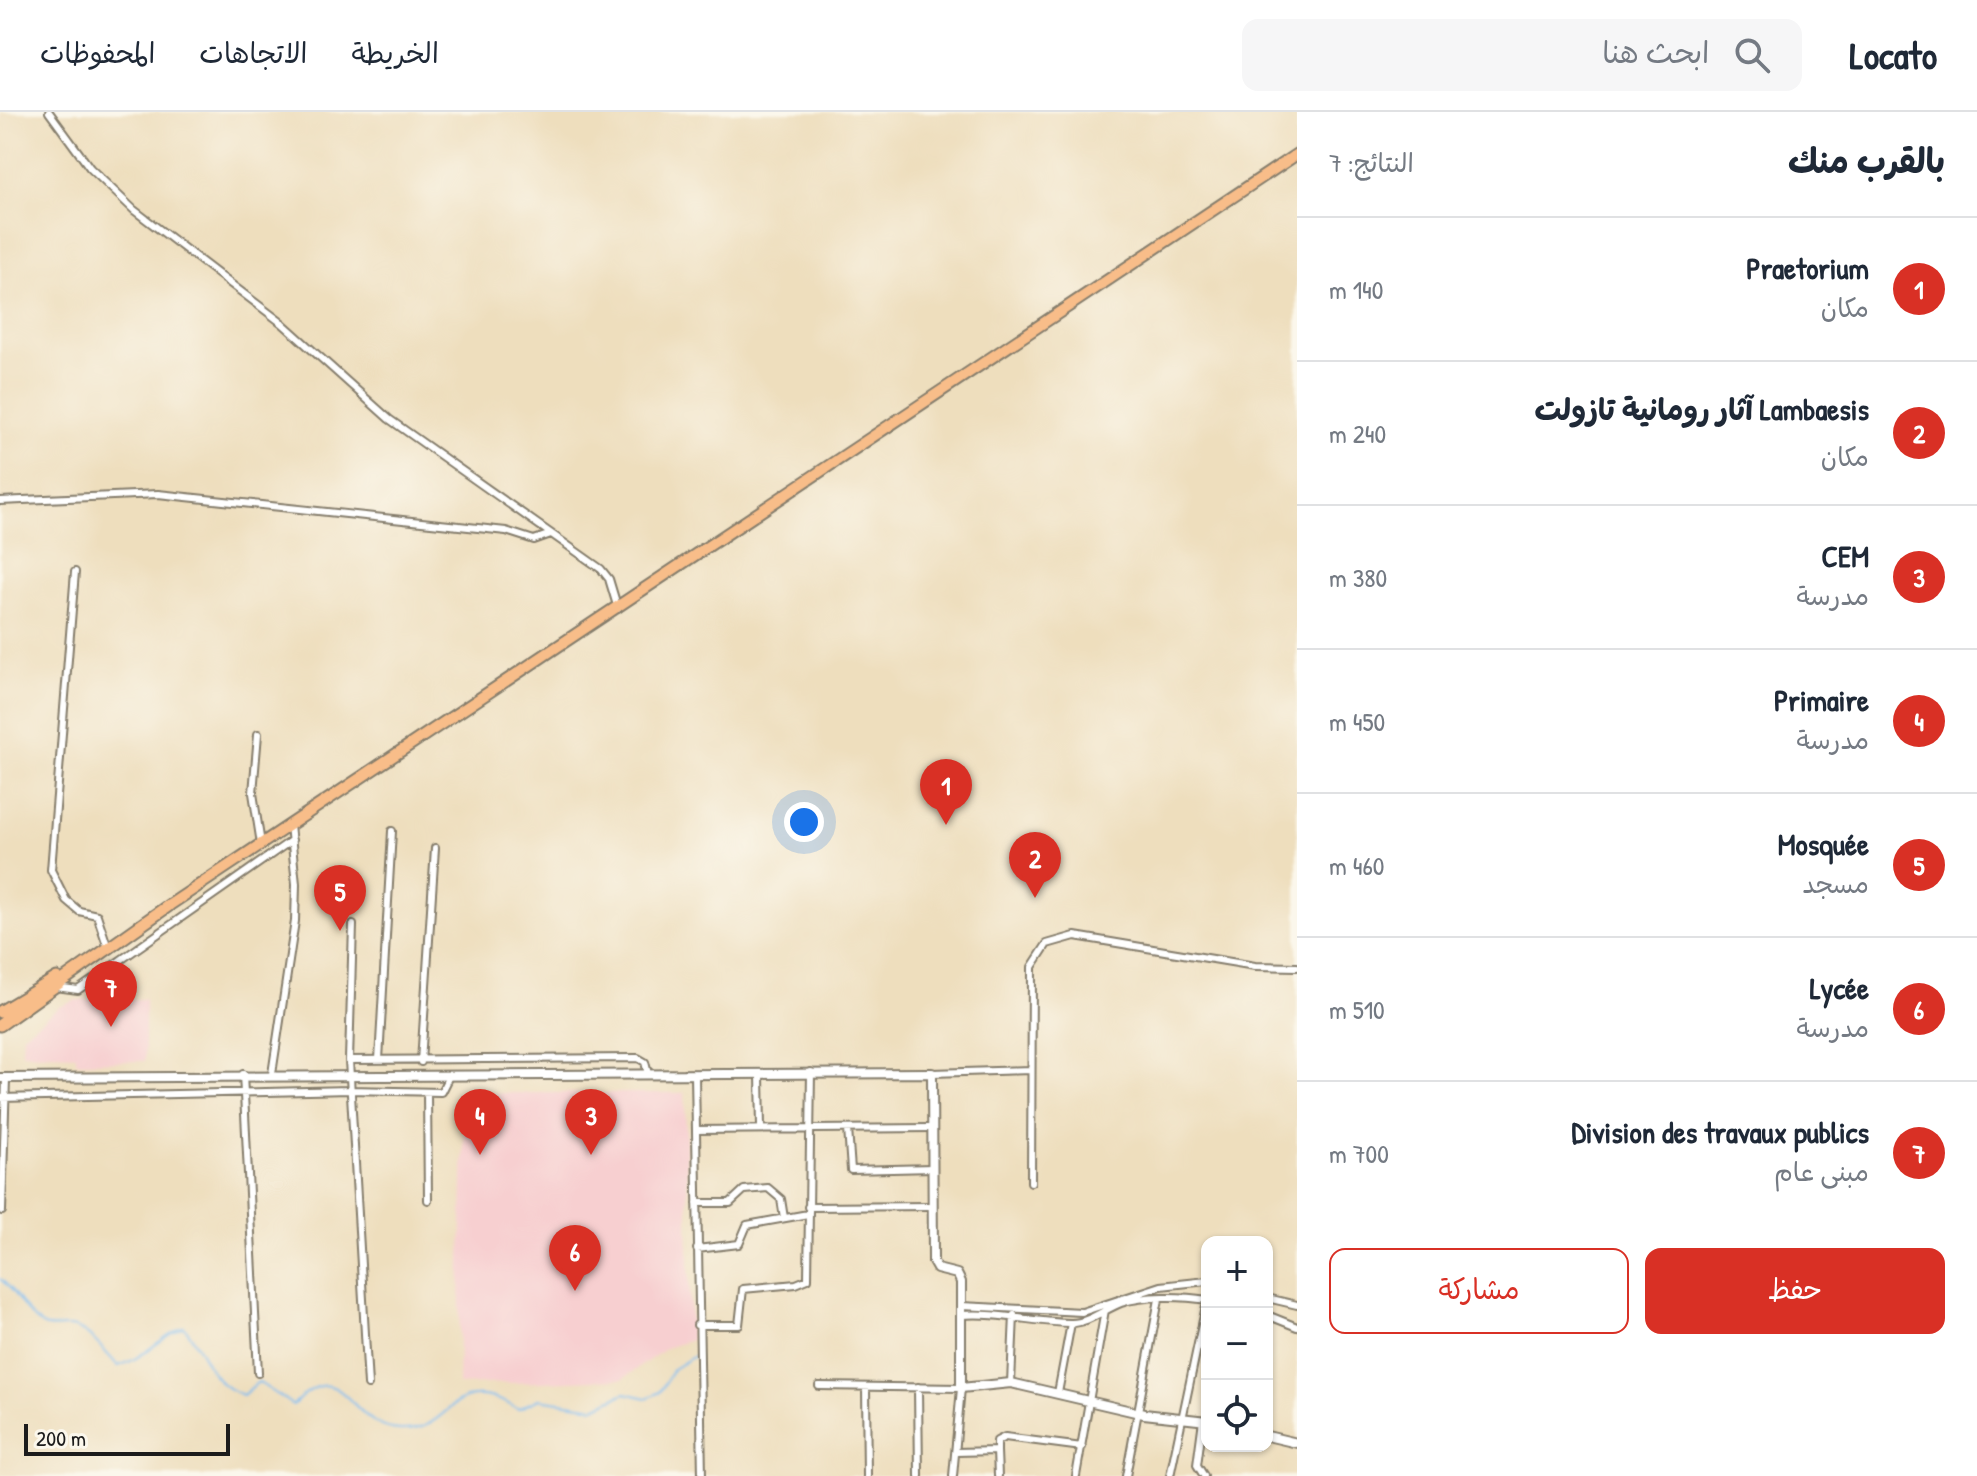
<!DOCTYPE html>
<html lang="ar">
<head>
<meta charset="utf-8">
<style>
	:root { --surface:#fff; --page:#f6f6f7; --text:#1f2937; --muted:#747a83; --line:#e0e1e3; --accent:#d93025 }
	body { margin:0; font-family:"Patrick Hand","Playpen Sans Arabic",sans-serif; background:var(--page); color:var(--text); direction:rtl }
	.controls { position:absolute; right:24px; bottom:24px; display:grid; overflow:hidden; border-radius:16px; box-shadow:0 2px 6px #0004 }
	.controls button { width:72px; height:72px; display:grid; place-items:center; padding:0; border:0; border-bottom:2px solid var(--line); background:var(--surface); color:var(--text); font:40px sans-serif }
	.scale { position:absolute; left:24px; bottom:20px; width:206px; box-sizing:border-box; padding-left:8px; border:4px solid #1c1c1c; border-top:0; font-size:22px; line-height:28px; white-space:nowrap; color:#1c1c1c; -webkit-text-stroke:6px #fbf7ec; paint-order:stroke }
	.you { position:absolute; left:804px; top:710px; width:28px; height:28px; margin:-20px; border:6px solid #fff; border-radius:50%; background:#1a73e8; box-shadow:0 0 0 12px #1a73e833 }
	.badge { display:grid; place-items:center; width:52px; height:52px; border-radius:50%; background:var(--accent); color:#fff; font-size:26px; font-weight:700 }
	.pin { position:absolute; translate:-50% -66px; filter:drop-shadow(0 2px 4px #0008) }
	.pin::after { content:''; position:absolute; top:42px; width:28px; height:24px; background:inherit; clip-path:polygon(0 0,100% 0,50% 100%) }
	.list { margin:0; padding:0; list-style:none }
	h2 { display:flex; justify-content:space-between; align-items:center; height:104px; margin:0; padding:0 32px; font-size:34px }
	h2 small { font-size:26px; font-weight:400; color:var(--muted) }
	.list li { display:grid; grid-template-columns:52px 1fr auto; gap:24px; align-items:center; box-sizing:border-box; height:144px; padding:0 32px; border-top:2px solid var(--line) }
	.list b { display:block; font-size:30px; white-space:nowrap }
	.list p { margin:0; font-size:26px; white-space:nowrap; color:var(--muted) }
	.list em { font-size:26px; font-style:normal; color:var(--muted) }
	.actions { display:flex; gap:16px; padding:24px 32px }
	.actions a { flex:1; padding:18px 0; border:2px solid var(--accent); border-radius:16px; text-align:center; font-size:28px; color:var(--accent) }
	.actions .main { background:var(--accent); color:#fff }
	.icon { flex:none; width:44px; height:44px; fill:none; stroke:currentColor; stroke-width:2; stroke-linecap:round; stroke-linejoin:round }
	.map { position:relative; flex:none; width:1297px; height:1364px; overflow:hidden; direction:ltr }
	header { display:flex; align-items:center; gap:48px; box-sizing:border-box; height:112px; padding:0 40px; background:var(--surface); border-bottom:2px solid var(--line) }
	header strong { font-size:38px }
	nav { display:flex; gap:44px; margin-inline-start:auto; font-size:28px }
	.search { width:560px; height:72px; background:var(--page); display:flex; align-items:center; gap:20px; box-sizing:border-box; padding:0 28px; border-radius:16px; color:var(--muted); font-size:30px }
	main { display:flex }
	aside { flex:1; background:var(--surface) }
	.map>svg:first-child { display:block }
	.built { fill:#f7cfd0 }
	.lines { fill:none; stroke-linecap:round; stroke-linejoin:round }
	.stream { stroke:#7bbbef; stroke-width:2 }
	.minor-casing { stroke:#857d6c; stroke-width:10 }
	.tertiary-casing { stroke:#857d6c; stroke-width:12 }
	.primary-casing { stroke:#857d6c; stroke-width:14 }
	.trunk-casing { stroke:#857d6c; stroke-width:15 }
	.minor { stroke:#fff; stroke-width:6 }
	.tertiary { stroke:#fff; stroke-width:8 }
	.primary { stroke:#f8bd89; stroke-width:10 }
	.trunk { stroke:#f8bd89; stroke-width:11 }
</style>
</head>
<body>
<header>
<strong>Locato</strong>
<div class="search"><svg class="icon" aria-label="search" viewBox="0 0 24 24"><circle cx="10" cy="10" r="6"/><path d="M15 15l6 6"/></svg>ابحث هنا</div>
<nav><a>الخريطة</a><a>الاتجاهات</a><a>المحفوظات</a></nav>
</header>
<main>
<aside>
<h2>بالقرب منك<small>النتائج: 7</small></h2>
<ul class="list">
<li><span class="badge">1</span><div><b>Praetorium</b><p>مكان</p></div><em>140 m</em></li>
<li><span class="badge">2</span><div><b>Lambaesis آثار رومانية تازولت</b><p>مكان</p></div><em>240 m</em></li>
<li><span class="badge">3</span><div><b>CEM</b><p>مدرسة</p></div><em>380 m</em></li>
<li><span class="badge">4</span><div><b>Primaire</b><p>مدرسة</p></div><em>450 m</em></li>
<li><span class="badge">5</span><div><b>Mosquée</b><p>مسجد</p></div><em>460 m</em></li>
<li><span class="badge">6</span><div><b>Lycée</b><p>مدرسة</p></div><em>510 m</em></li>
<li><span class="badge">7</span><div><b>Division des travaux publics</b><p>مبنى عام</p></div><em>700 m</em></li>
</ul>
<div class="actions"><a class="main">حفظ</a><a>مشاركة</a></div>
</aside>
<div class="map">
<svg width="1297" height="1364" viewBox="0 0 1297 1364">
	<rect width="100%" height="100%" fill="#fbf7ec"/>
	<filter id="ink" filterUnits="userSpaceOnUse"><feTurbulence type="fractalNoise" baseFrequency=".0125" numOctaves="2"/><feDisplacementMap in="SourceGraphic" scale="16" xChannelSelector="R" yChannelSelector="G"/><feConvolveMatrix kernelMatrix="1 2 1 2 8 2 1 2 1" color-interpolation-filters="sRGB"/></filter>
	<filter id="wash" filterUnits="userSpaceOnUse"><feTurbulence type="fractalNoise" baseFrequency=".006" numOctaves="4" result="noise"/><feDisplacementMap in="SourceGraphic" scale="32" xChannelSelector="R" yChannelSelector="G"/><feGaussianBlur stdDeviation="1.8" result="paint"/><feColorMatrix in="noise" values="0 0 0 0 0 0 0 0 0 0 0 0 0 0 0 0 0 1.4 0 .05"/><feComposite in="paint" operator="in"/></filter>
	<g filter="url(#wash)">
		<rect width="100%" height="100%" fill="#eedebd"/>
		<path class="built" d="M145,887V949L76,950V943L22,941L23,922L59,895L76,888Z
			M465,981H685L691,1228L666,1236L623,1267L458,1273Z"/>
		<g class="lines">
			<path class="stream" d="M0,1167C17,1179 25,1205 44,1214C53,1218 65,1213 75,1216C91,1221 107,1242 118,1254C143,1247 160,1225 184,1215C207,1240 207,1272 243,1283L258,1270L293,1293C345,1238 347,1316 400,1318C455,1321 446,1257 518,1297L539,1287L595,1295L625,1281L647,1286L660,1280L673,1257L694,1244"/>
		</g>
	</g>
	<g filter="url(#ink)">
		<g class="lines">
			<defs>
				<path id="minor" d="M49,0L90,56L134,98L282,211L389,307L601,457L609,467L618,497
					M0,389L158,382L506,419L534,428L551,422
					M75,460L51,758L66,788L79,799L97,803L107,833
					M258,622L253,681L261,732
					M353,813L349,948L368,1273
					M56,875L78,878L292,728
					M349,948L638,946L645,950L648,962
					M379,948L392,719
					M421,950L435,736
					M932,961L1031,958
					M243,962L258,1261
					M272,962L295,809L296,772L290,713
					M695,962L702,1364
					M760,962L761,1016
					M427,980L428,1088
					M0,986L350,978L441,980L449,964
					M848,1017L851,1058L933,1056
					M696,1018L933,1016
					M1031,1070L1032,855L1047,832L1075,824L1255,854L1297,855
					M697,1091H730L744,1078L768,1076L781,1087L784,1106
					M808,1095L933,1094
					M2,1099L6,966
					M697,1137L739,1132L747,1113L808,1102
					M1267,1186L1297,1193
					M961,1194L1082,1200L1161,1174L1207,1169
					M960,1203C999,1200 1031,1210 1070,1211C1087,1212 1105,1197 1121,1191C1144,1183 1183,1184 1207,1188
					M1267,1203L1297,1215
					M697,1213H739L743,1177L796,1172L808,1167L811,960
					M1011,1271L1014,1203
					M819,1274L961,1276L953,1364
					M866,1275L867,1364
					M918,1275L919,1364
					M1058,1281L1071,1211
					M1203,1308L1197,1353L1204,1364
					M997,1339L998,1364
					M956,1340L997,1339V1329L1005,1325L1082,1335
					M1076,1364L1105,1198
					M1126,1364L1159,1187
					M1170,1364L1207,1189"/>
				<path id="tertiary" d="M0,966L932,961L933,1150L937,1157L957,1162L961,1170V1276L1011,1271L1144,1302L1207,1309
					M1267,1324L1297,1331"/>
				<path id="primary" d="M168,794L1297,42"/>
				<path id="trunk" d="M0,900L57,866
					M0,913L168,794"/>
			</defs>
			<use href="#minor" class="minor-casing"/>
			<use href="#tertiary" class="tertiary-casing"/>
			<use href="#primary" class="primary-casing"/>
			<use href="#trunk" class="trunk-casing"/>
			<use href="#minor" class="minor"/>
			<use href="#tertiary" class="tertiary"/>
			<use href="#primary" class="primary"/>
			<use href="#trunk" class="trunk"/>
		</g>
	</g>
</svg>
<div class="controls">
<button>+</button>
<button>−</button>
<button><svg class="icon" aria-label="locate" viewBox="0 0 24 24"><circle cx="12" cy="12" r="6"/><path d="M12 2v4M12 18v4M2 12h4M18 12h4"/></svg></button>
</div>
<div class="scale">200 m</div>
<div class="you"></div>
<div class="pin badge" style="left:946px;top:713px">1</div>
<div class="pin badge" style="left:1035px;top:786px">2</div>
<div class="pin badge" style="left:591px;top:1043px">3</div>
<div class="pin badge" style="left:480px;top:1043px">4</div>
<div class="pin badge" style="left:340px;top:819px">5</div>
<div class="pin badge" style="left:575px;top:1179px">6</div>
<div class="pin badge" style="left:111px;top:915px">7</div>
</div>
</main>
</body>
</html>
